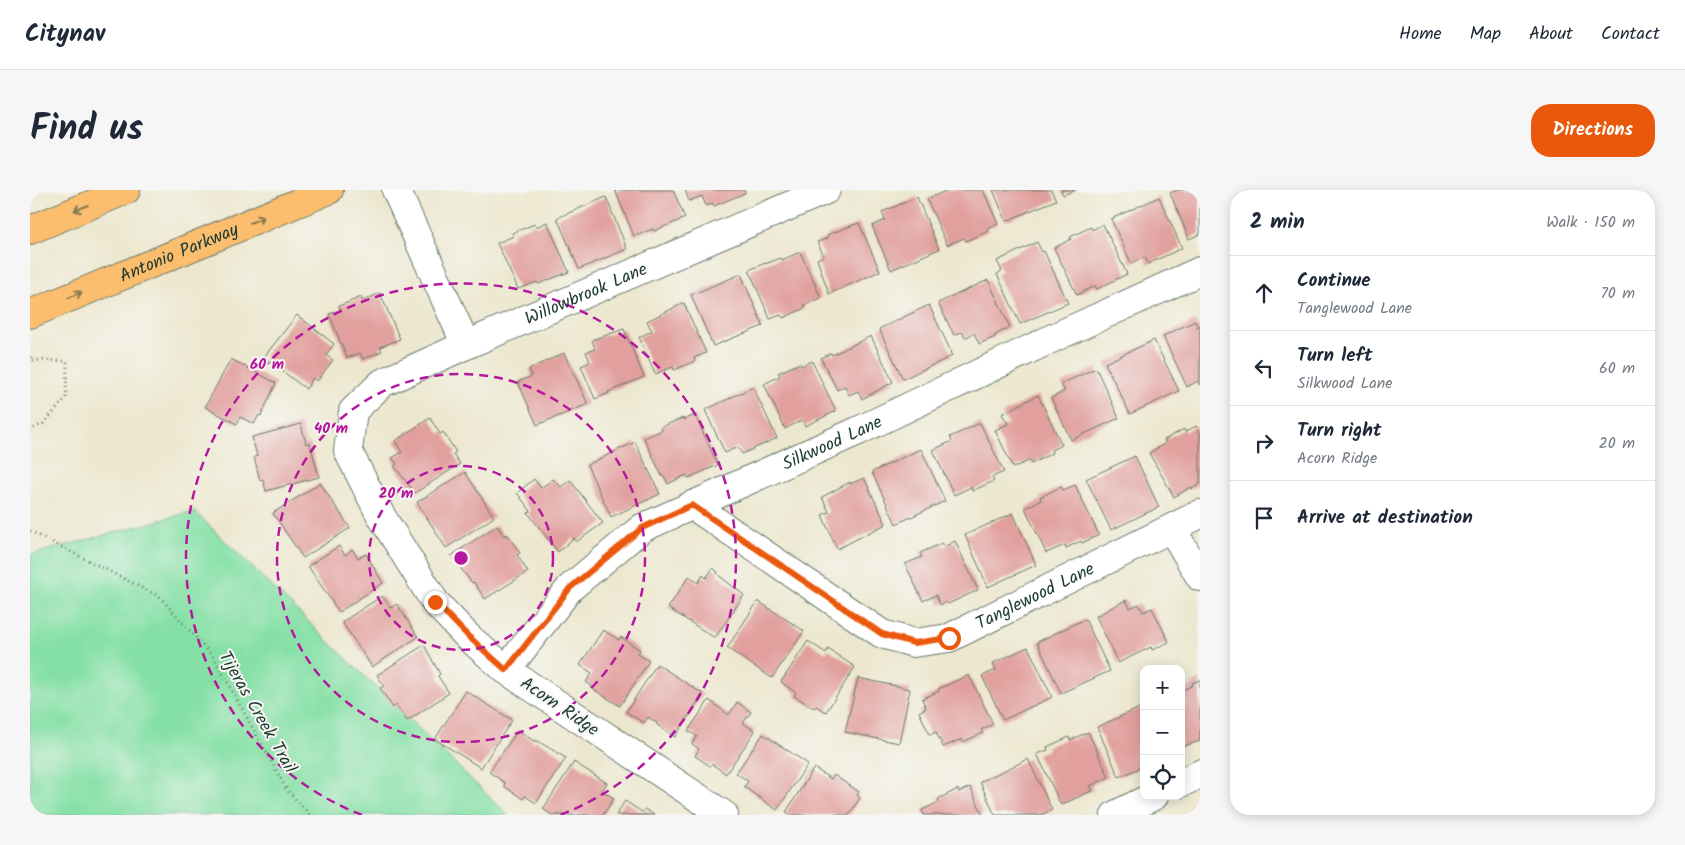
<!DOCTYPE html>
<html lang="en">
<head>
<meta charset="utf-8">
<style>
	:root { --surface:#fff; --page:#f6f6f7; --text:#1f2937; --muted:#747a83; --line:#e0e1e3; --accent:#ea580c }
	body { margin:0; font-family:Kalam,sans-serif; background:var(--page); color:var(--text) }
	.controls { position:absolute; right:15px; bottom:15px; display:grid; overflow:hidden; border-radius:10px; box-shadow:0 2px 12px #0003 }
	.controls button { width:45px; height:45px; display:grid; place-items:center; padding:0; border:0; border-bottom:1px solid var(--line); background:var(--surface); color:var(--text); font:25px sans-serif }
	.stop { position:absolute; width:15px; height:15px; margin:-11px; border:4px solid #ea580c; border-radius:50%; background:#fff }
	.stop.end { background:#ea580c; border-color:#fff; box-shadow:0 1px 5px #0008 }
	.list { margin:0; padding:0; list-style:none }
	h2 { display:flex; justify-content:space-between; align-items:center; height:65px; margin:0; padding:0 20px; font-size:21px }
	h2 small { font-size:16px; font-weight:400; color:var(--muted) }
	.list li { display:grid; grid-template-columns:32px 1fr auto; gap:15px; align-items:center; box-sizing:border-box; height:75px; padding:0 20px; border-top:1px solid var(--line) }
	.list b { display:block; font-size:19px; white-space:nowrap }
	.list p { margin:0; font-size:16px; white-space:nowrap; color:var(--muted) }
	.list em { font-size:16px; font-style:normal; color:var(--muted) }
	.icon { flex:none; width:28px; height:28px; fill:none; stroke:currentColor; stroke-width:2; stroke-linecap:round; stroke-linejoin:round }
	.map { position:relative; flex:none; width:1170px; height:625px; overflow:hidden; border-radius:20px }
	header { display:flex; align-items:center; gap:30px; box-sizing:border-box; height:70px; padding:0 25px; background:var(--surface); border-bottom:1px solid var(--line) }
	header strong { font-size:24px }
	nav { display:flex; gap:28px; margin-inline-start:auto; font-size:18px }
	.intro { display:flex; align-items:center; justify-content:space-between; box-sizing:border-box; height:120px; padding:0 30px }
	h1 { margin:0; font-size:35px }
	.button { padding:12px 22px; border-radius:20px; background:var(--accent); color:#fff; font-size:18px; font-weight:700 }
	main { display:flex; gap:30px; padding:0 30px }
	aside { flex:1; background:var(--surface); border-radius:20px; box-shadow:0 2px 12px #0003 }
	.map>svg:first-child { display:block }
	.grass { fill:#85e0a6; stroke:#528e6d }
	.building { fill:#e1a09e }
	.lines { fill:none; stroke-linecap:round; stroke-linejoin:round }
	.minor-casing { stroke:#67786a; stroke-width:30 }
	.tertiary-casing { stroke:#67786a; stroke-width:30 }
	.primary-casing { stroke:#67786a; stroke-width:30 }
	.path { stroke:#67786a; stroke-width:3; stroke-dasharray:1 4; stroke-linecap:butt }
	.minor { stroke:#fff; stroke-width:28 }
	.tertiary { stroke:#fff; stroke-width:28 }
	.primary { stroke:#fbbd6e; stroke-width:28 }
	.oneway { stroke:#82774e }
	.route { stroke:#ea580c; stroke-width:6 }
	.ring { fill:none; stroke:#b5179e; stroke-width:2.5; stroke-dasharray:9 6 }
	.labels { text-anchor:middle; stroke-width:4; stroke-linejoin:round; paint-order:stroke }
	.street-label { font-size:18px; fill:#1f3d34; stroke:#f6f6f2 }
	.centre { fill:#b5179e; stroke:#f6f6f2; stroke-width:2.5 }
	.ring-label { font-size:15px; text-anchor:middle; font-weight:bold; fill:#b5179e; stroke:#f6f6f2; stroke-width:4; stroke-linejoin:round; paint-order:stroke }
</style>
</head>
<body>
<header>
<strong>Citynav</strong>
<nav><a>Home</a><a>Map</a><a>About</a><a>Contact</a></nav>
</header>
<div class="intro"><h1>Find us</h1><a class="button">Directions</a></div>
<main>
<div class="map">
<svg width="1170" height="625" viewBox="0 0 1170 625">
	<rect width="100%" height="100%" fill="#f6f6f2"/>
	<filter id="ink" filterUnits="userSpaceOnUse"><feTurbulence type="fractalNoise" baseFrequency=".02" numOctaves="2"/><feDisplacementMap in="SourceGraphic" scale="10" xChannelSelector="R" yChannelSelector="G"/><feConvolveMatrix kernelMatrix="1 2 1 2 8 2 1 2 1" color-interpolation-filters="sRGB"/></filter>
	<filter id="wash" filterUnits="userSpaceOnUse"><feTurbulence type="fractalNoise" baseFrequency=".0096" numOctaves="4" result="noise"/><feDisplacementMap in="SourceGraphic" scale="20" xChannelSelector="R" yChannelSelector="G"/><feGaussianBlur stdDeviation="1.12" result="paint"/><feColorMatrix in="noise" values="0 0 0 0 0 0 0 0 0 0 0 0 0 0 0 0 0 1.4 0 .05"/><feComposite in="paint" operator="in"/></filter>
	<g filter="url(#wash)">
		<rect width="100%" height="100%" fill="#ece7ce"/>
		<path class="grass" d="M164,321L478,625H0V365Z"/>
		<g id="blocks">
			<path class="building" d="M585,0H643L655,28L624,41L623,39L604,46Z
				M655,0H714L715,3L684,16L683,13L676,16L672,6L659,11Z
				M918,0H953L968,34L957,38L959,41L936,51L934,48L917,55L897,9Z
				M963,0H1021L1026,10L976,31Z
				M1031,0H1046L1033,5Z
				M1147,0H1170V44L1159,49L1140,3Z
				M576,7L597,59L549,79L527,28Z
				M887,7L909,59L861,80L842,36L855,30L852,22Z
				M1129,7L1152,58L1118,74L1115,67L1101,73L1081,29Z
				M517,32L539,82L508,94L507,92L488,99L467,53L484,46L482,43L505,34L506,37Z
				M829,33L850,81L799,104L787,69L794,66L787,52L798,48L797,45Z
				M1073,34L1097,84L1067,99L1065,96L1047,105L1024,58L1041,49L1040,47L1061,37L1062,40Z
				M1007,52L1012,62L1014,61L1038,113L990,134L967,84L972,81L967,71Z
				M770,62L791,108L774,115L775,118L753,128L751,125L740,129L719,80L735,73V74L751,68L752,70Z
				M711,84L733,136L683,156L661,105Z
				M958,90L980,137L965,145V147L949,154L944,143L935,148L932,142L924,145L908,113Z
				M350,103L370,149L350,157L352,161L333,169L330,163L317,168L299,124L311,120L309,116L331,107L333,111Z
				M654,113L676,163L664,168L665,171L644,180L643,177L625,184L609,147L622,141L617,131Z
				M899,115L921,162H920L922,166L873,189L849,139Z
				M267,125L304,154L296,165L303,170L287,191L283,188L276,199L234,167Z
				M1165,131L1167,137L1170,135V195L1168,191L1157,197L1133,146Z
				M594,139L614,187L578,202L579,203L565,209L551,176L560,172L556,162L565,159L562,150Z
				M841,146L863,192L832,209L828,201L819,205L815,196L807,200L791,168L801,163L802,165Z
				M1124,150L1149,201L1100,224L1075,173Z
				M534,163L558,214L507,235L488,192L502,186L499,179Z
				M201,169L246,193L231,226L229,225L224,234L210,227L207,234L175,217Z
				M782,171L806,221L775,236L772,230L755,239L734,194L750,186L748,183L770,173L771,176Z
				M1066,178L1089,228L1041,250L1021,208L1035,201L1031,194Z
				M723,197L747,248L712,264L708,257L695,263L675,220Z
				M1008,205L1032,255L1021,260L1022,263L1001,274L1000,270L983,278L965,240L978,234L972,224Z
				M665,225L688,275L658,288L656,285L638,294L634,286H632L614,248L632,240L631,237L653,228L654,230Z
				M400,228L410,244L413,242L426,262L423,264L430,274L385,303L364,276L367,274L362,268L372,262L365,251Z
				M950,233L974,282L962,287L964,291L942,301L941,297L924,305L903,260L922,251L920,247Z
				M271,234L276,254L280,253L289,287L236,301L233,289L230,290L224,267L227,266L222,247Z
				M1166,236L1170,243V294L1162,299L1161,297L1144,307L1119,263L1136,253L1134,250L1154,239L1155,242Z
				M605,252L630,304L581,327L557,275Z
				M891,259L915,311L866,334L842,282Z
				M1105,266L1129,317L1081,340L1056,289Z
				M435,282L464,327L416,358L387,312Z
				M834,288L856,334L807,359L792,325L799,322L792,307L820,292V294Z
				M504,289L511,298L523,289L531,297L540,290L573,333L546,352L544,348L528,362L498,323L501,321L487,303Z
				M290,293L320,338L273,368L243,323Z
				M1045,295L1069,345L1052,353L1051,351L1036,358L1035,355L1016,363L995,318L1011,310L1010,307L1031,297L1033,300Z
				M983,323L1006,375L958,397L935,345Z
				M467,335L474,346L477,344L490,363L487,365L498,382L455,409L444,392L442,393L421,366Z
				M925,351L948,400L918,414L916,412L910,415L906,405L893,411L875,374L892,367L890,363L912,353L914,357Z
				M309,356L315,365L322,359L328,368L336,364L353,393L309,422L278,376Z
				M683,378L688,382L687,384L714,405L685,448L638,418L659,386L668,393L673,385L676,388Z
				M352,406L361,418L367,414L388,447L342,477L312,432Z
				M1096,410L1100,418L1109,414L1113,422L1122,418L1139,452L1122,460L1121,457L1088,473L1066,426Z
				M728,411L774,441L742,488L697,458Z
				M1055,429L1080,481L1031,503L1007,452Z
				M573,440L589,450L591,447L610,460L608,464L619,471L590,516L561,498L562,496L556,492L562,483L550,475Z
				M778,451L796,463L798,459L825,477L796,522L786,516L784,518L764,506L766,503L751,492Z
				M394,455L410,484L408,486L419,503L377,531L366,515L363,518L350,498L354,496L347,485Z
				M998,457L1022,507L973,530L952,486L966,480L963,473Z
				M627,474L673,504L645,547L626,534L627,533L618,527L614,533L596,522Z
				M939,485L963,534L951,540L953,543L933,552L932,549L913,557L906,542L900,545L889,522L896,518L892,509L909,501L908,499Z
				M828,488L880,499L869,553L815,542Z
				M1170,490V551L1151,557V501L1163,495L1162,493Z
				M436,501L482,530L451,578L405,549Z
				M679,510L699,525L707,512L721,522L713,533L725,541L696,584L682,574L680,576L665,566L669,559L662,554L667,546L658,541Z
				M1114,516V576L1089,587L1067,537Z
				M488,540L505,552L506,550L536,568L506,613L495,606L493,609L474,596L475,593L459,582Z
				M1058,542L1079,587L1060,596L1063,600L1031,615L1007,564L1018,560L1017,557L1039,547L1040,550Z
				M733,544L778,574L747,620L714,597L718,591L706,583Z
				M998,569L1022,620L1011,625H965L950,592Z
				M544,572L577,593L572,601L584,608L573,625H522L513,619Z
				M784,578L801,589L804,585L829,602L827,605L830,608L819,625H762L756,622Z
				M940,597L953,625H894L892,620L909,612L908,609L928,599L929,602Z
				M595,611L612,622L615,619L624,625H586Z"/>
		</g>
	</g>
	<g filter="url(#ink)">
		<use href="#blocks" fill-opacity="0" stroke="#67786a" stroke-width="1"/>
		<g class="lines">
			<defs>
				<g id="minor">
					<path id="s1" d="M662,315L852,444L884,453L919,448L1170,324"/>
					<path d="M1142,339L1170,387"/>
					<path id="s2" d="M476,480L540,398L612,338L828,241L1023,148L1170,81"/>
					<path d="M1151,593L1170,584"/>
					<path id="s3" d="M694,625L476,480L437,446L405,412L350,324L318,261L323,221L352,193L436,155L796,0"/>
					<path d="M1085,625L1124,606"/>
				</g>
				<path id="tertiary" d="M366,0L436,155"/>
				<g id="primary">
					<path d="M0,40L96,0"/>
					<path id="s4" d="M0,124L299,0"/>
				</g>
			</defs>
			<use href="#minor" class="minor-casing"/>
			<use href="#tertiary" class="tertiary-casing"/>
			<use href="#primary" class="primary-casing"/>
			<path class="path" d="M0,167L1,170L37,171L36,208L13,234L0,240
				M0,341L130,407L184,468L257,600L280,625"/>
			<use href="#minor" class="minor"/>
			<use href="#tertiary" class="tertiary"/>
			<use href="#primary" class="primary"/>
		</g>
		<defs><path id="oneway-shaft" d="M-6 0H5M1.5-3L5.5 0L1.5 3" fill="none" stroke-width="1.6" stroke-linecap="round" stroke-linejoin="round" transform="scale(1.25)"/></defs>
		<g class="oneway">
			<use href="#oneway-shaft" transform="translate(51 18) rotate(158)"/>
			<use href="#oneway-shaft" transform="translate(227 30) rotate(-23)"/>
			<use href="#oneway-shaft" transform="translate(45 105) rotate(-23)"/>
		</g>
	</g>
	<g class="lines" filter="url(#ink)">
		<path class="route" d="M405,412L438,446L476,480L540,398L612,338L662,315L852,444L884,453L919,448"/>
	</g>
	<g class="ring">
		<circle cx="431" cy="368" r="92"/>
		<circle cx="431" cy="368" r="184"/>
		<path d="M332 625A275 275 0 1 1 530 625"/>
	</g>
	<g class="labels">
		<g class="street-label">
			<text dy="6" stroke="none"><textPath href="#s4" startOffset="161">Antonio Parkway</textPath></text>
			<text dy="6" stroke="none"><textPath href="#s3" startOffset="838">Willowbrook Lane</textPath></text>
			<text dy="6" stroke="none"><textPath href="#s2" startOffset="406">Silkwood Lane</textPath></text>
			<text dy="6" stroke="none"><textPath href="#s1" startOffset="394">Tanglewood Lane</textPath></text>
			<text transform="translate(530 516) rotate(34)" y="6">Acorn Ridge</text>
			<text transform="translate(228 522) rotate(60)" y="6">Tijeras Creek Trail</text>
		</g>
	</g>
	<circle cx="431" cy="368" r="8" class="centre"/>
	<g class="ring-label">
		<text x="237" y="179">60 m</text>
		<text x="301" y="243">40 m</text>
		<text x="366" y="308">20 m</text>
	</g>
</svg>
<div class="controls">
<button>+</button>
<button>−</button>
<button><svg class="icon" aria-label="locate" viewBox="0 0 24 24"><circle cx="12" cy="12" r="6"/><path d="M12 2v4M12 18v4M2 12h4M18 12h4"/></svg></button>
</div>
<div class="stop" style="left:919px;top:448px"></div>
<div class="stop end" style="left:405px;top:412px"></div>
</div>
<aside>
<h2>2 min<small>Walk · 150 m</small></h2>
<ul class="list">
<li><svg class="icon" aria-label="ahead" viewBox="0 0 24 24"><path d="M12 20V5M6 11l6-6 6 6"/></svg><div><b>Continue</b><p>Tanglewood Lane</p></div><em>70 m</em></li>
<li><svg class="icon" aria-label="left" viewBox="0 0 24 24"><path d="M17 20v-9H6M10 6l-5 5 5 5"/></svg><div><b>Turn left</b><p>Silkwood Lane</p></div><em>60 m</em></li>
<li><svg class="icon" aria-label="right" viewBox="0 0 24 24"><path d="M7 20v-9h11M14 6l5 5-5 5"/></svg><div><b>Turn right</b><p>Acorn Ridge</p></div><em>20 m</em></li>
<li><svg class="icon" aria-label="arrive" viewBox="0 0 24 24"><path d="M6 21V4h12l-3 4 3 4H6"/></svg><div><b>Arrive at destination</b></div></li>
</ul>
</aside>
</main>
</body>
</html>
